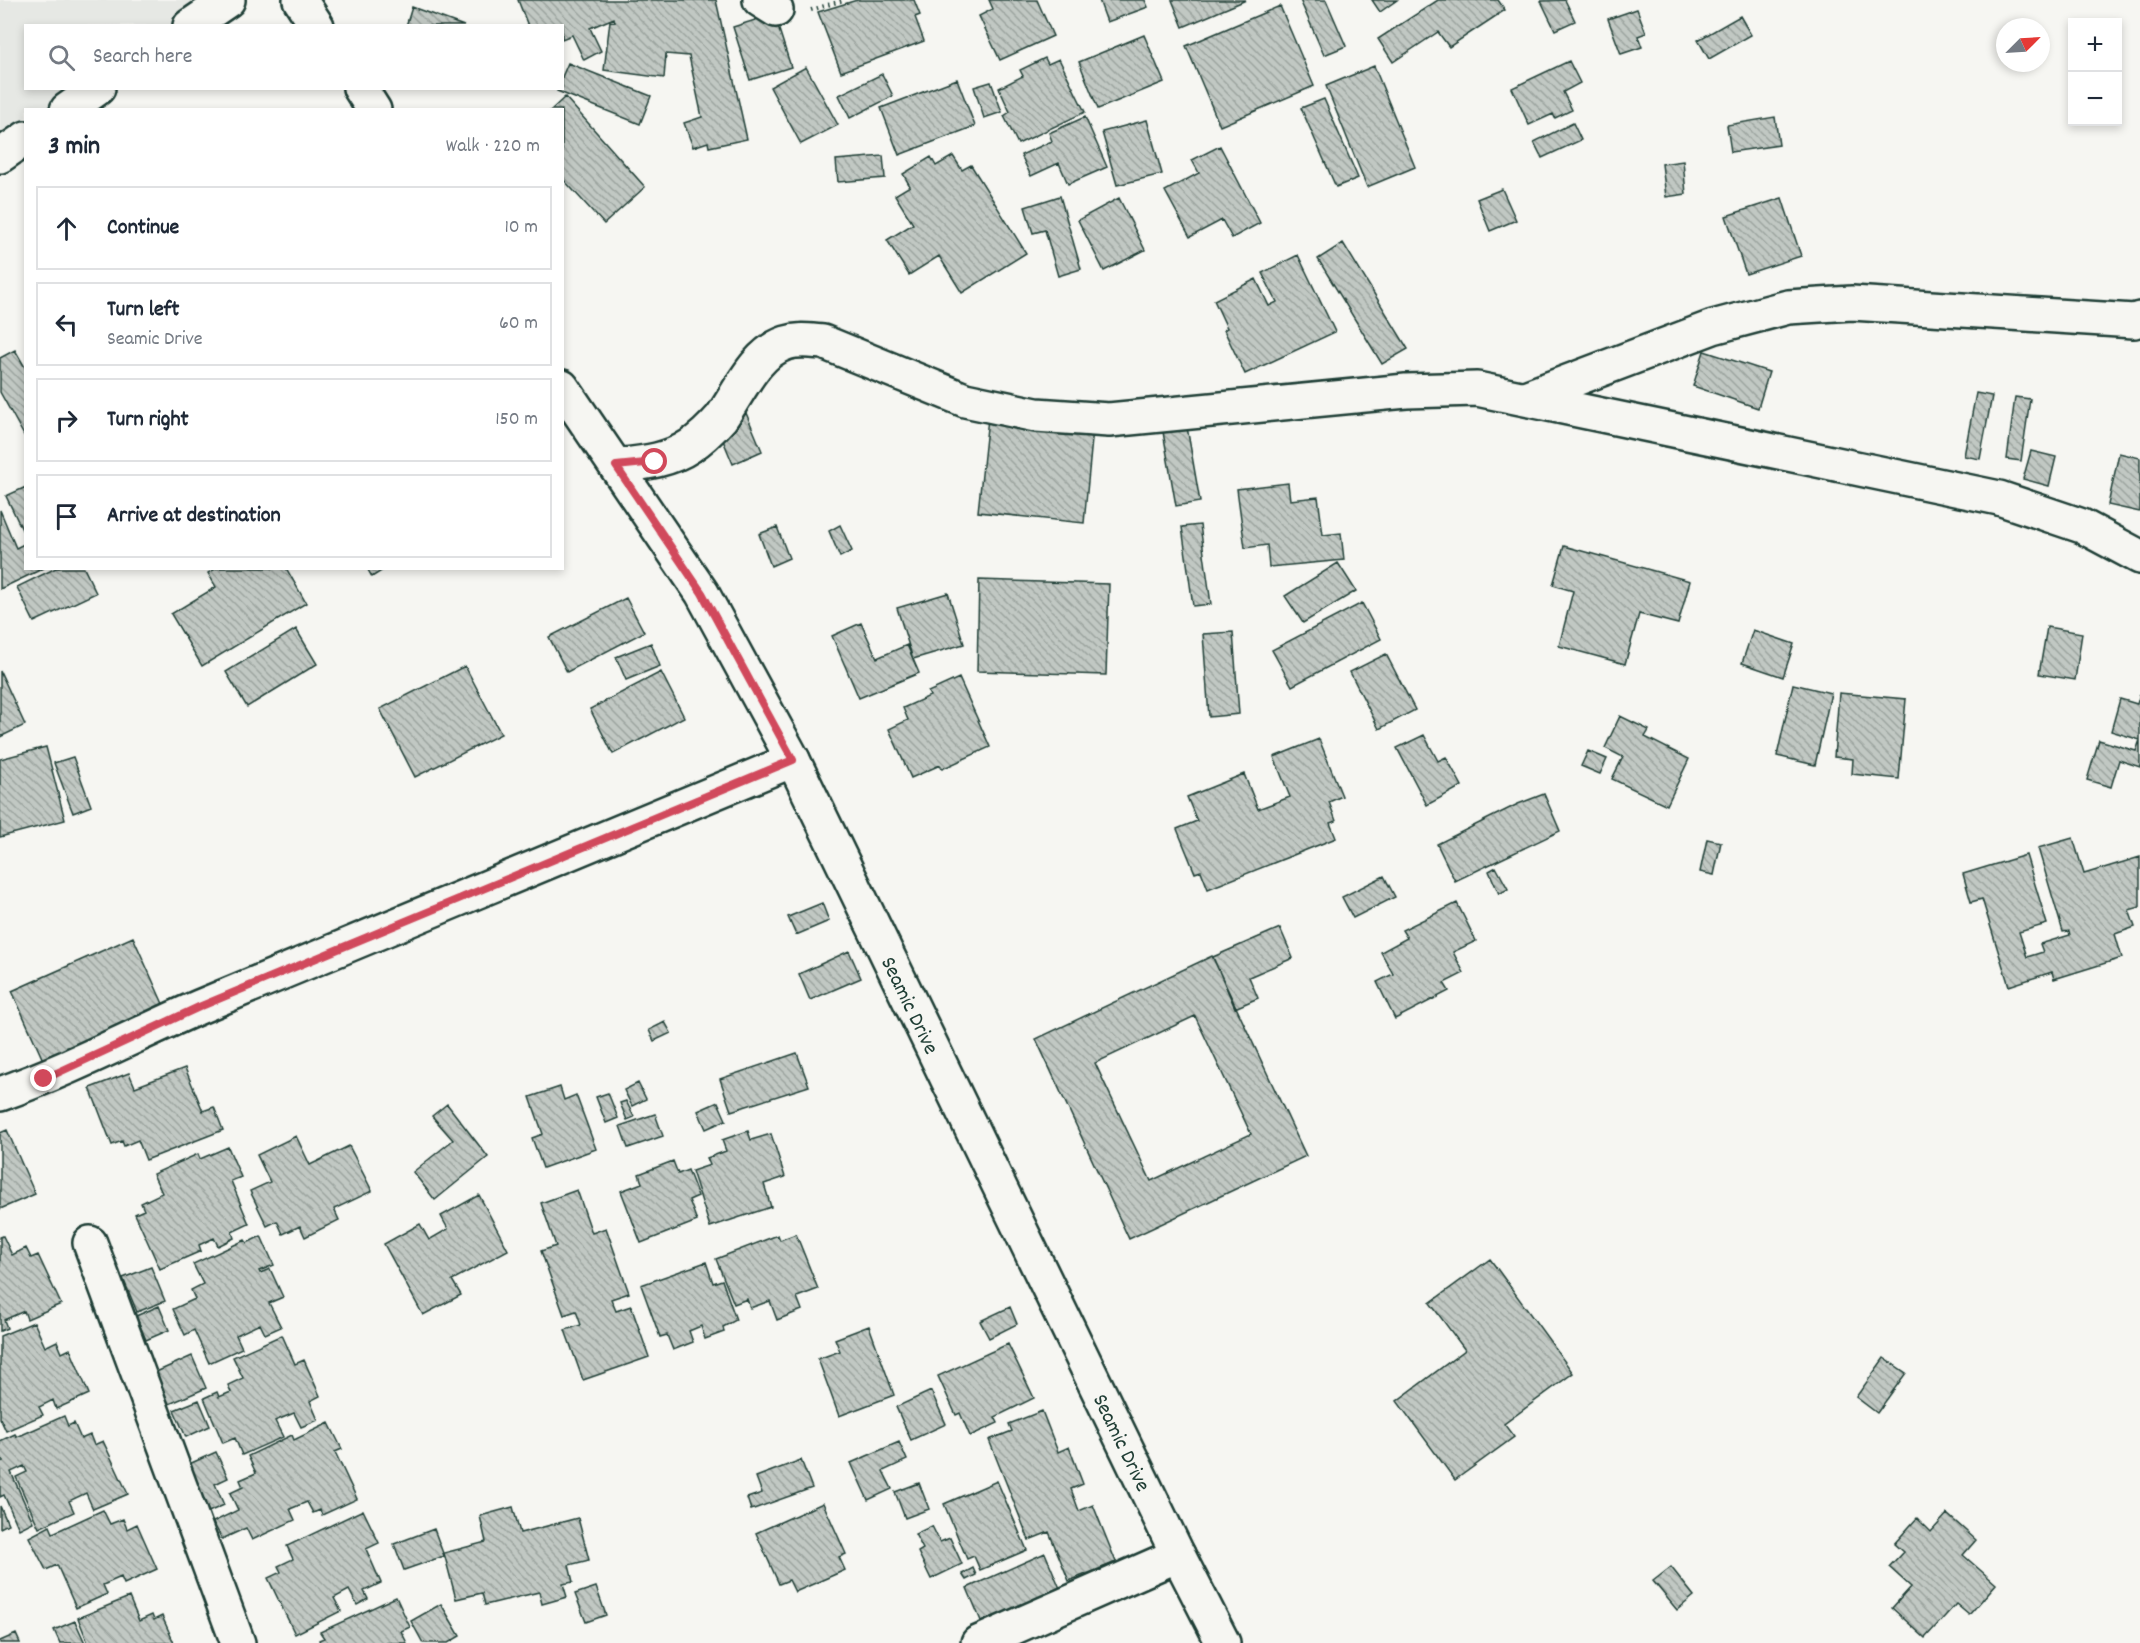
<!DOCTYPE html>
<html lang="en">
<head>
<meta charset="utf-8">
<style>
	:root { --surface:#fff; --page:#f6f6f7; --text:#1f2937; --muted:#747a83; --line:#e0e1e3 }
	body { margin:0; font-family:Dekko,sans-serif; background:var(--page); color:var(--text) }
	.controls { position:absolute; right:18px; top:18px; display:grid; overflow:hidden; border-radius:0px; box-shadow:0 3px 9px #0003 }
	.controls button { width:54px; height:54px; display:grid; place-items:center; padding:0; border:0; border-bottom:2px solid var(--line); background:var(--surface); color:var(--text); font:30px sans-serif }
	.compass { position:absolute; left:1996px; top:18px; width:54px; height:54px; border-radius:50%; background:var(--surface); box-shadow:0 3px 9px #0003; rotate:66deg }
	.stop { position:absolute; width:18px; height:18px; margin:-14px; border:4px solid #d1495b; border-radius:50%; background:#fff }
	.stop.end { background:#d1495b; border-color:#fff; box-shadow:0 2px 6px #0008 }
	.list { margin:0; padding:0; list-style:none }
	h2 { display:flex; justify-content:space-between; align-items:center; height:78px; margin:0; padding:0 24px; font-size:26px }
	h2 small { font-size:20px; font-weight:400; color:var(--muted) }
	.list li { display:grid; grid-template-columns:39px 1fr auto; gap:18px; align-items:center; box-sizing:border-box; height:84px; margin:0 12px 12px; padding:0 12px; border:2px solid var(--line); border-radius:0px }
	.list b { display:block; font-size:22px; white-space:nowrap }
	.list p { margin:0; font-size:20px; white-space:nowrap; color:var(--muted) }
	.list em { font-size:20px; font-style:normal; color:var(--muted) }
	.icon { flex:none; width:33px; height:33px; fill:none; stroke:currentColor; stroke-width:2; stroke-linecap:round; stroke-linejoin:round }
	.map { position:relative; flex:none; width:2140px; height:1643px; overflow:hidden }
	.search { position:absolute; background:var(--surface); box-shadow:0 3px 9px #0003; left:24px; top:24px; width:540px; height:66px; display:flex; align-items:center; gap:15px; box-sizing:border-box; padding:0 21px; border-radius:0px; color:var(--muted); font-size:22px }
	.panel { position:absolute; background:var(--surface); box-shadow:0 3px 9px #0003; left:24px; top:108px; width:540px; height:462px; border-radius:0px }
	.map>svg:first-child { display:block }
	.built { fill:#e6e8e4 }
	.building { fill:url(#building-back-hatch); stroke:#1f3d34; stroke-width:1.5; fill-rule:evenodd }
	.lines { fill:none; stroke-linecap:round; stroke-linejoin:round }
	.minor-casing { stroke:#1f3d34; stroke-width:38 }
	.path { stroke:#1f3d34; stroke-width:4; stroke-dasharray:1.5 4.5; stroke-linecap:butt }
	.minor { stroke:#f6f6f2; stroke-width:33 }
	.route { stroke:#d1495b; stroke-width:8 }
	.labels { text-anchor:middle; stroke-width:6; stroke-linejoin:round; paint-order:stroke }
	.street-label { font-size:22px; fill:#1f3d34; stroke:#f6f6f2 }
</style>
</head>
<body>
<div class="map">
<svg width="2140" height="1643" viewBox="0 0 2140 1643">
	<defs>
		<pattern id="building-back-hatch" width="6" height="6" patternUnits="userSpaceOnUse" patternTransform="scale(1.5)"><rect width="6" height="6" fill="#c1c8c3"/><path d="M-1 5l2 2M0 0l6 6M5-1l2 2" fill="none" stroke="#9ca49f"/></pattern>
	</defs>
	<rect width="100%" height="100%" fill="#f6f6f2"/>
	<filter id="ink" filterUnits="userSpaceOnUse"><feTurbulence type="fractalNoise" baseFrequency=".0167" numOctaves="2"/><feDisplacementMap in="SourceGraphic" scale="12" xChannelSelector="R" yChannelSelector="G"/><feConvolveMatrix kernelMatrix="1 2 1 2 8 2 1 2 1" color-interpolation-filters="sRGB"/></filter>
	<g filter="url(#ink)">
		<path class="built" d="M0,0H228L190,25L26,26V88L98,89L67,109L26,110L25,138L0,156Z"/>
		<path class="building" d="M518,0H716L747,139L709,147L708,142L693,147L684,123L702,117L689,56L666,54L664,78L604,70L610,21L615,22L614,18L590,28L601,51L584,60L572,35L562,39V26H528Z
			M857,0H914L920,15L915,17L924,41L841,72L818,12Z
			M989,0H1037L1053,36L1000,60L979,16L993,9Z
			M1099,0H1145L1148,7L1107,22Z
			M1172,0H1246L1183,27Z
			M1300,0H1326L1346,46L1324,55Z
			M1372,0H1397L1380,12Z
			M1438,0H1498L1505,10L1449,47L1438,32L1393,62L1378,39Z
			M1565,0L1575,21L1555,30L1541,1Z
			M1280,6L1314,86L1220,126L1186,46Z
			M412,7L464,26H406Z
			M1637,9L1646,33L1638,36L1642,47L1621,54L1608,19Z
			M774,14L791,67L750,80L733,27Z
			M1740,16L1751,35L1709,59L1698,40Z
			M1144,35L1164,82L1098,109L1079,62Z
			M1045,58L1048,64L1059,59L1085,112L1018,144L1004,116L1010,112L999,88L1023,76L1020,70Z
			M1569,61L1580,83L1563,92L1572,110L1555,118L1553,114L1529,125L1512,88Z
			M568,63L651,96L640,124L557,91L558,88H562V77Z
			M1374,66L1415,167L1367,187L1326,86Z
			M806,67L838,125L801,144L770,87Z
			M882,74L893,96L850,118L839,95Z
			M957,79L975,126L899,155L881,108Z
			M991,82L1002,112L984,118L974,87Z
			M565,97L645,187L604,224L562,178V110H551Z
			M1324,99L1358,178L1336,187L1301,108Z
			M1085,117L1107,167L1068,184L1059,163L1031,176L1021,155L1052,141L1049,133Z
			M1775,117L1779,145L1731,152L1727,125Z
			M1147,120L1162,174L1117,185L1102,132Z
			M1573,123L1581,140L1542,158L1534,142Z
			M1220,146L1260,223L1232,238L1222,220L1190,237L1165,191L1199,173L1192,160Z
			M883,156L885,178L838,182L836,160Z
			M953,156L962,170L971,165L1026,253L962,293L939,256L909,275L887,240L913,224L895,195L910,186L903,174L931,157L936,166Z
			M1683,161L1686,194L1666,197L1662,164Z
			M1502,189L1516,220L1490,231L1477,199Z
			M1060,196L1081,269L1058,276L1045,230L1033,233L1025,207Z
			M1119,198L1145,250L1104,271L1078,220Z
			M1782,198L1801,256L1746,274L1726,216Z
			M1343,243L1408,349L1382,364L1318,259Z
			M1298,255L1335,332L1245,374L1224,330L1227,328L1214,300L1256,279L1269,306L1277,302L1262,273Z
			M15,350L26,369V439L0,392V358Z
			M1704,351L1769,372L1758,408L1693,386Z
			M1976,393L1992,396L1980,459L1964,456Z
			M2015,397L2030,399L2021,461L2007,459Z
			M746,413L762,451L733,464L717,426Z
			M988,418L1093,429L1084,523L978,512Z
			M1187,427L1200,502L1176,506L1163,432Z
			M2031,451L2056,457L2049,486L2023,479Z
			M2119,453L2140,458V512L2108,505Z
			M1288,483L1290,500L1318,497L1323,535L1341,533L1344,560L1269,567L1267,545L1245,548L1237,489Z
			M26,487V538L6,496Z
			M0,510L16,548L26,543V568H44L0,589Z
			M840,525L852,551L840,557L829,531Z
			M1200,525L1211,604L1193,606L1182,527Z
			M777,527L789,558L771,566L759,534Z
			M1564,546L1690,581L1678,624L1639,614L1625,664L1559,646L1573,591L1553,585Z
			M1338,563L1356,591L1303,623L1285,596Z
			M56,568H84L96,593L34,622L17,587Z
			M217,568H286L306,603L202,666L171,614L216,587L208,573Z
			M367,568H386L372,577Z
			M979,580L1109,584L1106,675L977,671Z
			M948,593L964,644L913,659L897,608Z
			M626,598L644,632L567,672L549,637Z
			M1362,603L1381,639L1292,686L1272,650Z
			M861,623L877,658L907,645L919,673L859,698L832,636Z
			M2047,627L2082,633L2075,680L2039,674Z
			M296,629L317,664L247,707L226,672Z
			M1753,630L1794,644L1783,677L1742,663Z
			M1233,632L1239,714L1209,717L1203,634Z
			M651,643L660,666L626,680L616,657Z
			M1386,654L1415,710L1379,729L1350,672Z
			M465,666L501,734L415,777L380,709Z
			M0,671L25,725L0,737Z
			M661,672L684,717L613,754L590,709Z
			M959,678L990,747L942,769L940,765L911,778L889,729L908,720L903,708L930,696L928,692Z
			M1793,684L1831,693L1815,765L1777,756Z
			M1839,693L1906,699L1899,779L1852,774L1853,759L1834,757Z
			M2140,694V740L2111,731L2120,699L2137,704Z
			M1620,716L1649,730L1645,737L1689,759L1667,805L1612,779L1623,757L1605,748Z
			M1424,735L1438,761L1446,757L1462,786L1427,805L1397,748Z
			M1319,739L1342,796L1329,802L1336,821L1330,823L1336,838L1208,889L1201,871L1195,873L1177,829L1197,821L1187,797L1244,774L1258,809L1290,797L1274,757Z
			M2099,740L2136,751L2140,740V767L2119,760L2111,787L2087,780Z
			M46,747L65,820L0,837V759Z
			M1588,751L1607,759L1600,774L1581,766Z
			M73,757L91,806L73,813L54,763Z
			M1544,794L1560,831L1455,881L1437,844L1518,804Z
			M2073,838L2084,874L2140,857V907L2129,910L2135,927L2115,934L2122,958L2054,979L2052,972L2009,986L1982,899L1971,902L1963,874L2026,855L2047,924L2019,932L2027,957L2043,952L2040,944L2070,935L2069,931L2063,932L2038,848Z
			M1707,839L1721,842L1714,875L1700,872Z
			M1496,867L1508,889L1499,894L1489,871Z
			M1384,876L1395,897L1353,918L1342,897Z
			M822,903L829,921L796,935L788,917Z
			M1457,903L1476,941L1453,952L1464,973L1444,983L1449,991L1395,1019L1377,982L1393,974L1381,952L1407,938L1402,930Z
			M1280,928L1293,958L1249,977L1258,998L1235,1008L1213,957Z
			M133,937L164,1006L43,1060L12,991Z
			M849,951L861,978L810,1000L799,974Z
			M1212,956L1306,1156L1129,1239L1036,1039ZM1195,1016L1251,1134L1151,1181L1095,1063Z
			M665,1022L671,1033L654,1041L649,1030Z
			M797,1053L809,1086L731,1111L720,1079Z
			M185,1068L203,1111L214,1107L223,1130L146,1160L138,1140L124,1146L122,1141L112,1145L90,1088L129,1073L135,1087Z
			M638,1083L646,1099L632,1106L624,1090Z
			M560,1087L564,1100L576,1095L596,1149L543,1168L532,1138L543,1134L530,1097Z
			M608,1093L618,1118L606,1123L596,1097Z
			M626,1101L634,1117L627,1120L620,1103Z
			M718,1102L726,1120L706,1129L698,1111Z
			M447,1104L488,1157L435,1200L413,1172L453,1140L432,1116Z
			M655,1114L663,1136L628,1148L620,1126Z
			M7,1130L35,1194L0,1209V1133Z
			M748,1131L751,1140L771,1134L785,1177L764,1184L771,1207L710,1227L692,1171L710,1165L707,1158L726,1151L722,1140Z
			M296,1136L310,1165L349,1146L372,1191L334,1209L339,1220L305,1237L300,1226L283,1234L277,1221L267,1226L250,1191L270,1182L257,1155Z
			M228,1147L241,1177L231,1181L249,1224L232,1232L234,1238L218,1246L214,1238L199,1245L201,1251L160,1269L135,1214L144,1210L141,1203L162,1193L153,1174L198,1154L200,1159Z
			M673,1161L678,1174L688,1170L698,1196L689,1200L697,1221L641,1243L621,1191L642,1183L639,1174Z
			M577,1190L592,1233L606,1228L629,1293L611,1299L616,1311L631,1306L649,1357L583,1380L565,1330L581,1325L576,1311L564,1315L541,1251L556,1246L541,1203Z
			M479,1195L508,1250L452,1280L461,1295L423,1315L384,1244L420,1224L429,1240L448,1229L441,1216Z
			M796,1234L818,1289L797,1297L802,1310L777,1320L770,1301L750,1308L747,1299L734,1304L716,1259L778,1235L780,1240Z
			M3,1236L12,1255L26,1248L31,1258L38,1255L61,1304L27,1319L24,1311L4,1320L7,1328L0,1331V1237Z
			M261,1236L274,1265L259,1271L260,1273L270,1269L283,1297L269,1303L281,1327L265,1334L260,1324L236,1335L242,1348L209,1363L194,1330L185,1335L173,1309L195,1299L191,1290L203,1284L193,1264L245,1240L247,1243Z
			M1490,1259L1573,1373L1504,1424L1514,1437L1455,1480L1397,1401L1465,1350L1430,1303Z
			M706,1262L713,1283L722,1280L736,1320L723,1327L724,1332L705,1339L701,1326L689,1331L693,1342L673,1350L667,1335L660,1337L641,1285Z
			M151,1267L165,1301L137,1312L123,1278Z
			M159,1306L169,1330L146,1340L136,1316Z
			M1010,1307L1017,1324L989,1338L980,1321Z
			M34,1322L45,1347L57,1341L62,1353L70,1349L89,1394L56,1409L53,1400L39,1407L43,1415L6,1431L0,1418V1336Z
			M869,1326L894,1395L839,1416L818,1359L840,1351L835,1339Z
			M282,1335L295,1364L304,1360L320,1396L310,1401L318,1420L301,1427L294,1413L275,1421L283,1437L242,1455L235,1438L223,1443L204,1398L217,1392L219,1397L231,1392L228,1385L243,1378L233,1357Z
			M1008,1344L1034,1398L995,1417L998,1423L970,1436L960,1413L956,1415L938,1376Z
			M192,1356L206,1388L167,1405L154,1373Z
			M1884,1358L1906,1373L1877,1413L1856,1397Z
			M931,1391L946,1424L911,1440L896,1407Z
			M199,1400L210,1426L186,1437L174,1410Z
			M1042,1411L1058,1452L1069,1447L1083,1484L1071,1489L1079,1511L1093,1505L1116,1562L1069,1581L1049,1532L1029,1540L989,1440L1012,1431L1009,1424Z
			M64,1416L68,1426L74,1423L81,1439L90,1435L94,1445L103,1441L128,1494L93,1509L86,1493L69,1501L74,1512L39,1528L16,1477L27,1472L24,1466L11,1472L33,1522L19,1529L4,1495L0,1497V1462L3,1461L0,1454V1441L15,1434L17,1437Z
			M329,1423L342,1449L335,1452L357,1499L322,1515L320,1510L313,1513L307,1502L290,1509L295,1520L252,1540L246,1528L222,1539L213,1522L238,1510L230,1493L243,1487L240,1480L256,1473L248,1456L292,1435L294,1440Z
			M899,1442L907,1460L883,1471L892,1489L868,1500L851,1463Z
			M216,1452L228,1478L215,1484L224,1505L204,1514L187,1465Z
			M801,1460L812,1488L751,1510L747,1498L762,1493L756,1477Z
			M997,1481L1027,1550L980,1570L974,1556L967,1559L944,1504Z
			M919,1483L929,1509L905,1518L895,1492Z
			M823,1503L846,1554L839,1557L845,1570L795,1592L789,1580L779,1584L756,1533Z
			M0,1506L8,1524L0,1528Z
			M513,1507L520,1533L578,1518L589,1560L569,1565L573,1582L563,1584L567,1597L542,1604L539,1592L485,1605L482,1593L456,1599L444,1553L486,1542L480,1516Z
			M103,1510L110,1524L123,1519L127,1529L137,1524L157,1569L124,1584L121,1577L103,1585L107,1594L76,1608L57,1565L46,1570L29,1537L50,1526L53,1533Z
			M363,1510L379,1543L366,1549L381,1583L364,1591L368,1599L357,1605L349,1590L334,1598L341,1611L295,1634L268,1578L281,1572L278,1566L293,1559L287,1546Z
			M1947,1514L1976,1540L1963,1555L1996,1584L1969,1615L1956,1604L1925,1638L1892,1608L1911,1587L1889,1567L1903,1552L1894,1544L1917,1518L1931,1532Z
			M932,1526L940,1542L950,1538L962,1564L931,1579L918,1552L923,1549L915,1534Z
			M434,1529L444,1556L404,1570L394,1544Z
			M1045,1553L1065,1600L987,1635L967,1588Z
			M1671,1567L1694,1596L1677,1610L1653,1581Z
			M973,1568L976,1575L966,1580L962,1574Z
			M596,1587L606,1615L586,1622L575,1594Z
			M129,1597L139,1621L152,1615L154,1620L162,1616L174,1643H88L78,1618Z
			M396,1597L410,1627L401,1631L407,1643H320L319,1640L324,1638L320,1632Z
			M441,1604L460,1636L448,1643H423L411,1621Z
			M75,1621L85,1643H60L54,1630Z
			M16,1634L20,1643H0V1641Z"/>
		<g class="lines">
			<defs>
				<g id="minor">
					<path d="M300,0L317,26"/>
					<path d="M760,0L776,10"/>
					<path d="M190,26L228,0"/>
					<path d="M360,88L374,110"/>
					<path d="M67,110L98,88"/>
					<path d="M0,156L26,138"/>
					<path id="s1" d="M562,387L702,593L793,760L1178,1555L1223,1643"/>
					<path d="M1525,398L1713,327L1788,307L1852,303L2134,321L2140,319"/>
					<path d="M616,466C642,463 668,461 690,446C701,439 713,427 721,418C739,393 755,353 786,343C799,339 810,341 823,342L965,400L1036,415L1109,420L1406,391L1477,389L1999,498L2082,526L2140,557"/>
					<path d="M0,1094C68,1070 133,1036 199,1007L793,760"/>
					<path d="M90,1243L238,1643"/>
					<path d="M978,1643L1178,1555"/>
				</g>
			</defs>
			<use href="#minor" class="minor-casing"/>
			<path class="path" d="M811,10L844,0"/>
			<use href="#minor" class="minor"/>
		</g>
	</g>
	<g class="lines" filter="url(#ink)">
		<path class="route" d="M44,1079L199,1007L793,760L702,593L616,466L655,462"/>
	</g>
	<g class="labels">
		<g class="street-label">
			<text dy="8" stroke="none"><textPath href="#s1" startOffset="711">Seamic Drive</textPath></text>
			<text dy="8" stroke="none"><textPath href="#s1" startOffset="1197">Seamic Drive</textPath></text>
		</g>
	</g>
</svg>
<div class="controls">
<button>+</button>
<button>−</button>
</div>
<svg class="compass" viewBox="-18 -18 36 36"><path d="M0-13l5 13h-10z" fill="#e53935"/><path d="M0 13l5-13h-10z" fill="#747a83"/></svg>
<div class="stop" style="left:655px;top:462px"></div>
<div class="stop end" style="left:44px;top:1079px"></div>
<div class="search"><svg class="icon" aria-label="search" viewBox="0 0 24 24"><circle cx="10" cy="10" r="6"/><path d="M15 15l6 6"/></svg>Search here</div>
<section class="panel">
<h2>3 min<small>Walk · 220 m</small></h2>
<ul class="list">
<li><svg class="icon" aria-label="ahead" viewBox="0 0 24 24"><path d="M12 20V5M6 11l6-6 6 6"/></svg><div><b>Continue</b></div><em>10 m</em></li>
<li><svg class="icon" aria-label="left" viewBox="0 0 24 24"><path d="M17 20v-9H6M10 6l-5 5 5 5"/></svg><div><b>Turn left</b><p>Seamic Drive</p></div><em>60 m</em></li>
<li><svg class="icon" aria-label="right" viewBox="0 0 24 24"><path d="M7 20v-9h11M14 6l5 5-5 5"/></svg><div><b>Turn right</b></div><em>150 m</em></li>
<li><svg class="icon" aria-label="arrive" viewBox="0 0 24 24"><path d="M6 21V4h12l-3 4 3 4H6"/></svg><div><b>Arrive at destination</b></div></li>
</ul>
</section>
</div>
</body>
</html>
